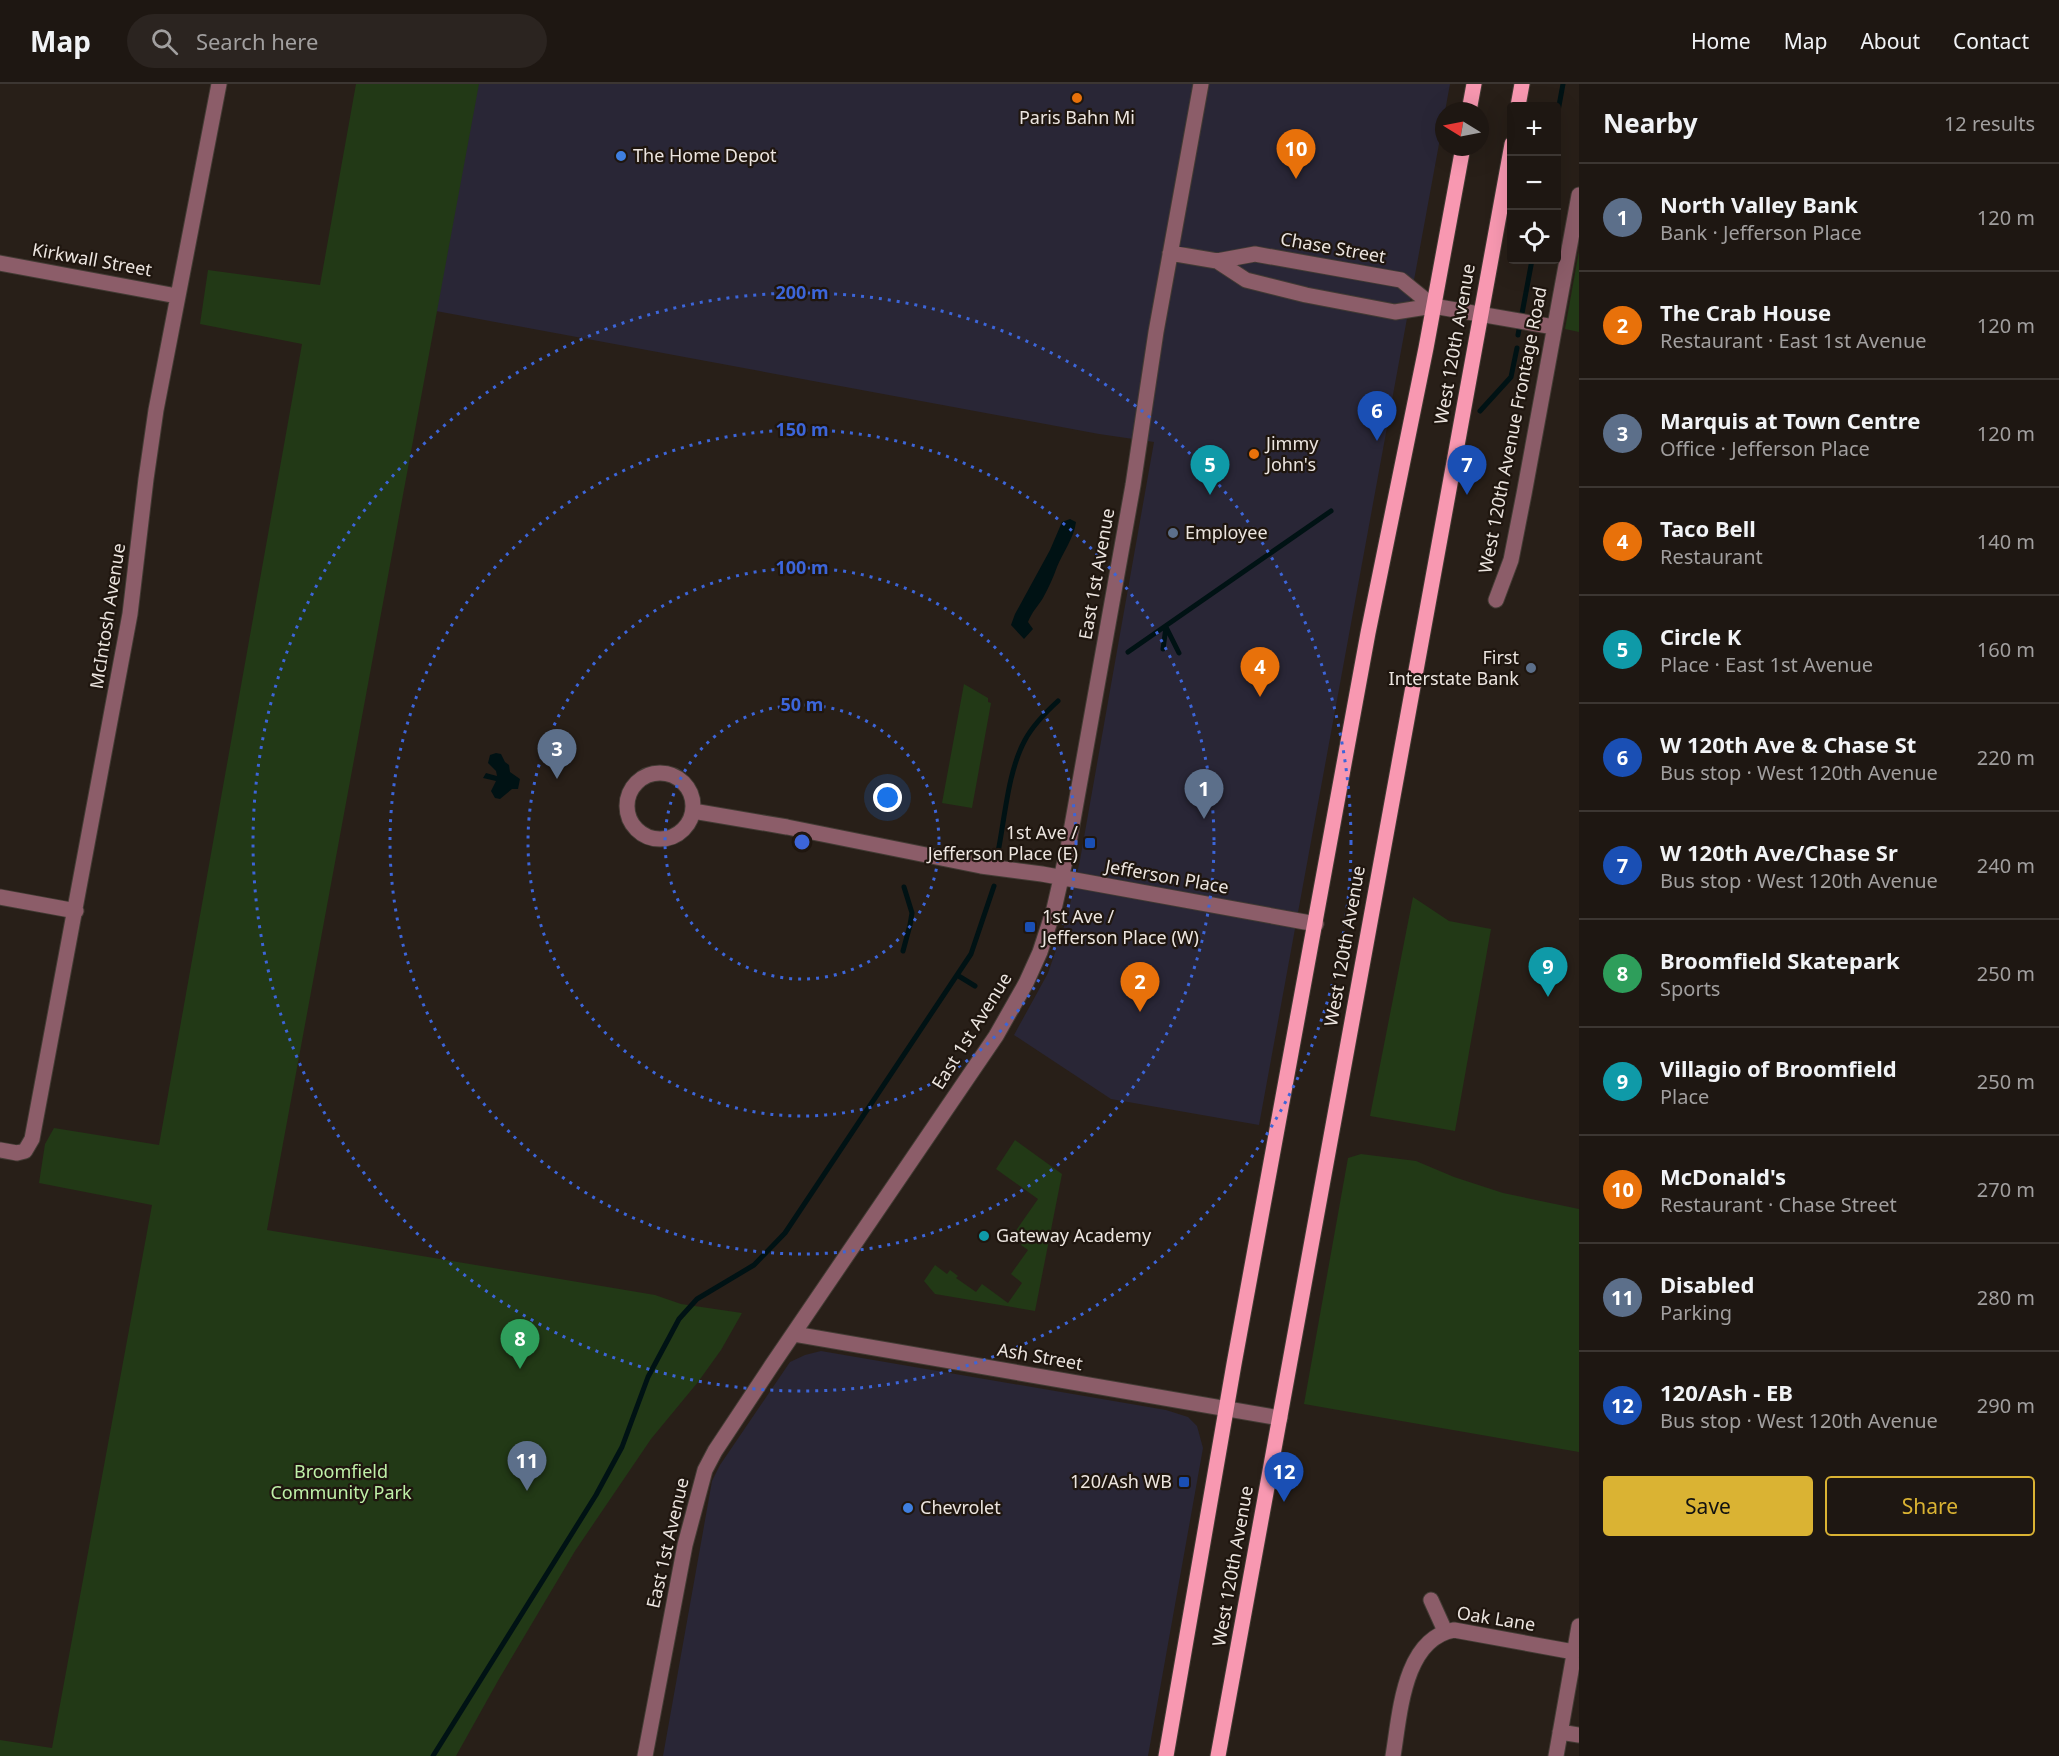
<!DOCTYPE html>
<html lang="en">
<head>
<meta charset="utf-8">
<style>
	:root { --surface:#1e1712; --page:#2b2420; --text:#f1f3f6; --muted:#a19f9f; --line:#3c3632; --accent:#dab333 }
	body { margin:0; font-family:"Noto Sans",sans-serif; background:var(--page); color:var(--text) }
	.controls { position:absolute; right:18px; top:18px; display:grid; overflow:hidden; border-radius:6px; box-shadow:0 6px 24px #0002 }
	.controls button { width:54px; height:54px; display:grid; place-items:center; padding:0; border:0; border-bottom:2px solid var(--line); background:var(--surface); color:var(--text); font:30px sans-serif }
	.compass { position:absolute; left:1435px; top:18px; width:54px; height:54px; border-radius:50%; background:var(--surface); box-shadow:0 6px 24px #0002; rotate:280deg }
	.you { position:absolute; left:888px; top:714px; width:21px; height:21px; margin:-15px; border:4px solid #fff; border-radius:50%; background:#1a73e8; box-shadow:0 0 0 9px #1a73e833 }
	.badge { display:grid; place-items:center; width:39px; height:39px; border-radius:50%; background:var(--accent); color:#fff; font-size:20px; font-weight:700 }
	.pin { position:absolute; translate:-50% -50px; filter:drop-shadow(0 2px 3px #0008) }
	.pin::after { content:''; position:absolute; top:32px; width:21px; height:18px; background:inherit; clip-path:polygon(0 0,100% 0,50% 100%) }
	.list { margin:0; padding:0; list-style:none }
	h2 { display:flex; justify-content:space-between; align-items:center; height:78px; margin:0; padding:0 24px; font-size:26px }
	h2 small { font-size:20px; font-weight:400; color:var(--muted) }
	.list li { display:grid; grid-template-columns:39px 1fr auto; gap:18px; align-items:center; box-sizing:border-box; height:108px; padding:0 24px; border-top:2px solid var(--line) }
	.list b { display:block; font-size:22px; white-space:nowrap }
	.list p { margin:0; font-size:20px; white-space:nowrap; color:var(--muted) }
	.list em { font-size:20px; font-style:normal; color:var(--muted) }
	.actions { display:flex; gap:12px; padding:18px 24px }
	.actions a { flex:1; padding:14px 0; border:2px solid var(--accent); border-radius:6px; text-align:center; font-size:21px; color:var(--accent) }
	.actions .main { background:var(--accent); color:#111 }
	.icon { flex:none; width:33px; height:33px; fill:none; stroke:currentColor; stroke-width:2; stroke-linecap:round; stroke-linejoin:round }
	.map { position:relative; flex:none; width:1579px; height:1672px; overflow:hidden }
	header { display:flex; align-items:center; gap:36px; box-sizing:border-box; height:84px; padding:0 30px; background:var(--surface); border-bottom:2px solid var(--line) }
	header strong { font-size:28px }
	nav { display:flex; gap:33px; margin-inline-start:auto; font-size:21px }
	.search { width:420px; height:54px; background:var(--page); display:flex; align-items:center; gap:15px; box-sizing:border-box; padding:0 21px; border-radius:33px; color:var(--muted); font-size:22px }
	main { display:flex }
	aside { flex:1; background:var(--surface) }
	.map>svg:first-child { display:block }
	.commercial { fill:#292636 }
	.green { fill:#223916 }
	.water { fill:#001214 }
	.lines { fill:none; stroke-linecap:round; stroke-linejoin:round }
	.stream { stroke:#001214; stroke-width:5 }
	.minor-casing { stroke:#433b34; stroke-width:17 }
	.major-casing { stroke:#433b34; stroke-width:17 }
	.minor { stroke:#8c5d69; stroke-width:15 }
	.major { stroke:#f898b1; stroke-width:15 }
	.ring { fill:none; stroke:#3c65d9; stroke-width:3; stroke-dasharray:3 6 }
	.food-dot { fill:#e8710a; stroke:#1f160f; stroke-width:2 }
	.shop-dot { fill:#3f7fe0; stroke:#1f160f; stroke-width:2 }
	.service-dot { fill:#5c6f8a; stroke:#1f160f; stroke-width:2 }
	.transit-dot { fill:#1a4fb4; stroke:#1f160f; stroke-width:2 }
	.culture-dot { fill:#0f9aa8; stroke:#1f160f; stroke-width:2 }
	.labels { text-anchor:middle; stroke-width:4.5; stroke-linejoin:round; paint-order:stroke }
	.poi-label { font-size:18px; fill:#ece5e0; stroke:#1f160f; text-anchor:start }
	.street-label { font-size:18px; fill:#ece5e0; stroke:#1f160f }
	.park-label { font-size:18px; fill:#bff1a8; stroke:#1f160f }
	.centre { fill:#3c65d9; stroke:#1f160f; stroke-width:3 }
	.ring-label { font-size:18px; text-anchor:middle; font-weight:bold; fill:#3c65d9; stroke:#1f160f; stroke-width:4.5; stroke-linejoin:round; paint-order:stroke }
</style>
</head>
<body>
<header>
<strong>Map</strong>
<div class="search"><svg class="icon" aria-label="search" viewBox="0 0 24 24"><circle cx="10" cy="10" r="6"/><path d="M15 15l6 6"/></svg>Search here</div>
<nav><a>Home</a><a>Map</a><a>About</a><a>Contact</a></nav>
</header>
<main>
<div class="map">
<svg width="1579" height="1672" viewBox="0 0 1579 1672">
	<rect width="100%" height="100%" fill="#281f18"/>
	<path class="commercial" d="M478,0H1450L1259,1041L1111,1015L1014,951L1048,889L1067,834L1080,776L1154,358L1099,350L436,227Z
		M821,1267L1166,1326L1188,1333L1197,1342L1203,1364L1148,1672H663L712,1397L720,1381L790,1278L805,1271Z"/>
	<path class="green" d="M356,0H479L267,1146L655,1211L681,1220L742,1229L721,1266L698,1298L651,1355L575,1467L499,1595L456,1672H0V1656L52,1664L152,1121L39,1099L45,1060L54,1044L159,1061L302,260L200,240L208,186L320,201Z
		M1579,167V248L1565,245Z
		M964,600L988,614V618L991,619L972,724L942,719Z
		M1413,813L1449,837L1491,845L1455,1047L1370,1032Z
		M1015,1056L1062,1090L1035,1227L935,1210L924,1197L935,1181L947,1190L950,1186L958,1192L956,1194L976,1208L982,1200L1008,1219L1022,1199L1011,1190L1028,1166L1021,1161L1025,1155L1015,1148L1038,1115L996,1085Z
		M1361,1070L1416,1077L1454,1093L1503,1109L1579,1125V1368L1304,1320L1348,1074Z"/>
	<path class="water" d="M1070,435L1076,438C1074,454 1063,468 1057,483C1053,494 1049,503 1043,514C1038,522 1032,528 1028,538L1033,545L1024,555L1011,541L1015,530L1050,466L1062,438Z
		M496,669L501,670L505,678L509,681L510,688L520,695L518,705H512L500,715L495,714L491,707L496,697L483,694L486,689L497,692L496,687L488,679L490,671Z"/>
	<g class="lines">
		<path class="stream" d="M1556,38L1563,0
			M1518,251L1532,176
			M1480,327L1511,293L1517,264
			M1166,543L1179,569
			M1163,565L1166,543
			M1128,568L1331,427
			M998,768C1005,733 1008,687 1025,656C1033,641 1046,628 1058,617
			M903,867L910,841L912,829L904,803
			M957,891L975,902
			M433,1672L596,1411L622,1363L648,1293L679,1235L697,1215L754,1181L785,1149L971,870L994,802"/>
		<defs>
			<path id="minor" d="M1170,169L1217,177L1255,170L1401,196L1433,222
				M1217,177L1246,196L1306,211L1395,228L1433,222L1554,243
				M0,179L177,212
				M1496,516L1511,476L1524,410L1579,111
				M627 722a33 33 0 1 1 66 0a33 33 0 1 1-66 0Z
				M693,727L787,743L981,782L1042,790L1316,840
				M0,813L76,827
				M0,1066L17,1069L25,1067L32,1055L130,530L146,395L156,326L219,0
				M794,1250L1280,1334
				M1431,1516L1445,1547
				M1560,1648L1579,1651
				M645,1672L685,1461L705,1386L715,1367L772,1281L996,952L1026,899L1040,868L1054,825L1068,764L1133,401L1156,248L1201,0
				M1393,1672C1400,1631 1403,1555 1454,1546L1574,1568
				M1556,1672L1579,1542"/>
			<path id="major" d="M1518,22L1522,0
				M1469,27L1474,0
				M1166,1672L1234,1280L1368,549L1426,264L1463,63
				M1218,1672L1512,60"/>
		</defs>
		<use href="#minor" class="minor-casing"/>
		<use href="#major" class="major-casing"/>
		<use href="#minor" class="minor"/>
		<use href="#major" class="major"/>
	</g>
	<g class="ring">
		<circle cx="802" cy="758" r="137"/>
		<circle cx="802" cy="758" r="274"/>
		<circle cx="802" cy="758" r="412"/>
		<circle cx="802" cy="758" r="549"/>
	</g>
	<g class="food-dot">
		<circle cx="1077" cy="14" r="6"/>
		<circle cx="1254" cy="370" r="6"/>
	</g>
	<g class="shop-dot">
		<circle cx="621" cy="72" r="6"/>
		<circle cx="908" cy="1424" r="6"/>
	</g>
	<g class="service-dot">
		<circle cx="1173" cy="449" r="6"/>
		<circle cx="1531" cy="584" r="6"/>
	</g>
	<g class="transit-dot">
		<rect x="1084" y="753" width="12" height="12" rx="3"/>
		<rect x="1024" y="837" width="12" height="12" rx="3"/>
		<rect x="1178" y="1392" width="12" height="12" rx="3"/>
	</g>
	<circle class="culture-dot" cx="984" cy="1152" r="6"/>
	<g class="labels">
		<g class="poi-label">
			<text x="1077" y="40" text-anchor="middle">Paris Bahn Mi</text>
			<text x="633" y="78">The Home Depot</text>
			<text x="1266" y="366">Jimmy<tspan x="1266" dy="21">John's</tspan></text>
			<text x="1185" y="455">Employee</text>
			<text x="1519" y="580" text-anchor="end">First<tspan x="1519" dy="21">Interstate Bank</tspan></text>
			<text x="1078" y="755" text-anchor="end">1st Ave /<tspan x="1078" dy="21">Jefferson Place (E)</tspan></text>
			<text x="1042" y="839">1st Ave /<tspan x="1042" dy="21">Jefferson Place (W)</tspan></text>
			<text x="996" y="1158">Gateway Academy</text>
			<text x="1172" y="1404" text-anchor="end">120/Ash WB</text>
			<text x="920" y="1430">Chevrolet</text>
		</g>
		<g class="street-label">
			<text transform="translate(1333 164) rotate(10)" y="6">Chase Street</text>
			<text transform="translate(92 176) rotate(10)" y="6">Kirkwall Street</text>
			<text transform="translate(1455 260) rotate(-80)" y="6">West 120th Avenue</text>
			<text transform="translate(1513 346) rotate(-79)" y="6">West 120th Avenue Frontage Road</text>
			<text transform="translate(1097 490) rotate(-80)" y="6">East 1st Avenue</text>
			<text transform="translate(108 532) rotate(-81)" y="6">McIntosh Avenue</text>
			<text transform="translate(1167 793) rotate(10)" y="6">Jefferson Place</text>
			<text transform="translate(1345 862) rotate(-80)" y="6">West 120th Avenue</text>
			<text transform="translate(972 947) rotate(-58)" y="6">East 1st Avenue</text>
			<text transform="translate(1040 1273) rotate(10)" y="6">Ash Street</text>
			<text transform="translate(668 1459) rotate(-77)" y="6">East 1st Avenue</text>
			<text transform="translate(1233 1482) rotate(-80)" y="6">West 120th Avenue</text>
			<text transform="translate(1496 1535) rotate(9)" y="6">Oak Lane</text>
		</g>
		<g class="park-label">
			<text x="341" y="1394">Broomfield<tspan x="341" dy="21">Community Park</tspan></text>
		</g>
	</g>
	<circle cx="802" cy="758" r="9" class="centre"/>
	<g class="ring-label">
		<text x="802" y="215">200 m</text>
		<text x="802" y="352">150 m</text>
		<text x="802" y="490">100 m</text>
		<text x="802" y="627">50 m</text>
	</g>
</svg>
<div class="controls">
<button>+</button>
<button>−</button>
<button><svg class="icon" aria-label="locate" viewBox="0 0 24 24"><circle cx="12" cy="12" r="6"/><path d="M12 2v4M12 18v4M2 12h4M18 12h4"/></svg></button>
</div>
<svg class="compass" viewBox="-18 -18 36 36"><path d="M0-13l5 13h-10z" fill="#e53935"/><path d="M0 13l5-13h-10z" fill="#a19f9f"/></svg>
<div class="you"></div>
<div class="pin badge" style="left:1204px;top:735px;background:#5c6f8a">1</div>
<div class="pin badge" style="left:1140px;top:928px;background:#e8710a">2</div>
<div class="pin badge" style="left:557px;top:695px;background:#5c6f8a">3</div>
<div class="pin badge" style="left:1260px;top:613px;background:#e8710a">4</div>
<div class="pin badge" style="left:1210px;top:411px;background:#0f9aa8">5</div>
<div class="pin badge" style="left:1377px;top:357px;background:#1a4fb4">6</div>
<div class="pin badge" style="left:1467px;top:411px;background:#1a4fb4">7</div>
<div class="pin badge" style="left:520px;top:1285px;background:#2e9e5b">8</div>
<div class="pin badge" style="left:1548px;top:913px;background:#0f9aa8">9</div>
<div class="pin badge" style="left:1296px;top:95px;background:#e8710a">10</div>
<div class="pin badge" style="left:527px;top:1407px;background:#5c6f8a">11</div>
<div class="pin badge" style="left:1284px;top:1418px;background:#1a4fb4">12</div>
</div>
<aside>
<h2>Nearby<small>12 results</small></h2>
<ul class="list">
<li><span class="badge" style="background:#5c6f8a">1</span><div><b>North Valley Bank</b><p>Bank · Jefferson Place</p></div><em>120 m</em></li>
<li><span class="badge" style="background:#e8710a">2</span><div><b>The Crab House</b><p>Restaurant · East 1st Avenue</p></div><em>120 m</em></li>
<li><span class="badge" style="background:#5c6f8a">3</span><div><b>Marquis at Town Centre</b><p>Office · Jefferson Place</p></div><em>120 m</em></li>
<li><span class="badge" style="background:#e8710a">4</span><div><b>Taco Bell</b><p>Restaurant</p></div><em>140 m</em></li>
<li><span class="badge" style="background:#0f9aa8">5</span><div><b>Circle K</b><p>Place · East 1st Avenue</p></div><em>160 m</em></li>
<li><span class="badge" style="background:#1a4fb4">6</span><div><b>W 120th Ave &amp; Chase St</b><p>Bus stop · West 120th Avenue</p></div><em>220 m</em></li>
<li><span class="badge" style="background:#1a4fb4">7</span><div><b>W 120th Ave/Chase Sr</b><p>Bus stop · West 120th Avenue</p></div><em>240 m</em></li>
<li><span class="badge" style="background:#2e9e5b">8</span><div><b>Broomfield Skatepark</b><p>Sports</p></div><em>250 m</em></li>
<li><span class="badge" style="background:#0f9aa8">9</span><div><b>Villagio of Broomfield</b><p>Place</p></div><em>250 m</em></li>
<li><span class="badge" style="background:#e8710a">10</span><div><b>McDonald's</b><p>Restaurant · Chase Street</p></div><em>270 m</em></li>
<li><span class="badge" style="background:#5c6f8a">11</span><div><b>Disabled</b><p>Parking</p></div><em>280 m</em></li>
<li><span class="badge" style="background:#1a4fb4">12</span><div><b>120/Ash - EB</b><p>Bus stop · West 120th Avenue</p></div><em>290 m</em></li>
</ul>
<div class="actions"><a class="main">Save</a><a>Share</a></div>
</aside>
</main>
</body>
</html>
